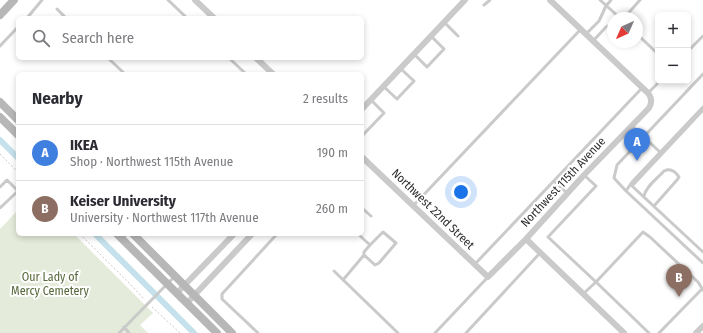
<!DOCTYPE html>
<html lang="en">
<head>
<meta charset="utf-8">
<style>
	:root { --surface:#fff; --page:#f7f7f7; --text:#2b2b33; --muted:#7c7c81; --line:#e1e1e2; --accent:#e72c51 }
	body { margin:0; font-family:"Fira Sans Condensed",sans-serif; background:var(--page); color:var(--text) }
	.controls { position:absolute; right:12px; top:12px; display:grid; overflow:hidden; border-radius:6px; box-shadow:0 2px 6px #0003 }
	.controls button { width:36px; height:36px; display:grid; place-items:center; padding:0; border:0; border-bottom:1px solid var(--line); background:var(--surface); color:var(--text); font:20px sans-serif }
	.compass { position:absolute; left:607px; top:12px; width:36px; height:36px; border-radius:50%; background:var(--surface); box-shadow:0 2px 6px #0003; rotate:225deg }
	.you { position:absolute; left:461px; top:192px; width:14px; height:14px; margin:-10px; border:3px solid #fff; border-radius:50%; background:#1a73e8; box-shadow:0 0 0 6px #1a73e833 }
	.badge { display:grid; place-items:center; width:26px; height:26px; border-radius:50%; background:var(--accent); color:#fff; font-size:13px; font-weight:700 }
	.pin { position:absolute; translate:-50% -33px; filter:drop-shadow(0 1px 2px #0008) }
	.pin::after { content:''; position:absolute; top:21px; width:14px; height:12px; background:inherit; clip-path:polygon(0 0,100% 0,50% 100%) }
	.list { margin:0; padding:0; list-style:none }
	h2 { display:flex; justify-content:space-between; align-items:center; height:52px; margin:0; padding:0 16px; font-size:17px }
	h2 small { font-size:13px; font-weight:400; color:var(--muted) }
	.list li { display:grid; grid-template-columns:26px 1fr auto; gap:12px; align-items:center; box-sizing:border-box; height:56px; padding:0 16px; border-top:1px solid var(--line) }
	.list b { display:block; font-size:15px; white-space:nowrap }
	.list p { margin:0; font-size:13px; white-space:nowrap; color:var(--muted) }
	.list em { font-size:13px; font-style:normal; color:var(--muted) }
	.icon { flex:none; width:22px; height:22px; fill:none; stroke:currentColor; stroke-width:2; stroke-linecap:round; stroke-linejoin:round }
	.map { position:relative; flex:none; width:703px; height:333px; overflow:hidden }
	.search { position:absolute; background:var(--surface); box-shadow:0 2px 6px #0003; left:16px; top:16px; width:348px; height:44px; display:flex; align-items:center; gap:10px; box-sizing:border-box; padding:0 14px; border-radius:6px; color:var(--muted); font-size:15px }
	.panel { position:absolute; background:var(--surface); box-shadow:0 2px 6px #0003; left:16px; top:72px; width:348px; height:164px; border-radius:6px }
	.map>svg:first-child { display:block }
	.green { fill:#e5ebda }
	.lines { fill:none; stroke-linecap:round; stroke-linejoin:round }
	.canal { stroke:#c5e1eb; stroke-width:6 }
	.path { stroke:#cacaca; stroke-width:1; stroke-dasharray:2 2; stroke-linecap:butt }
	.lane { stroke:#cacaca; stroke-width:3 }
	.street { stroke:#cacaca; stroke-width:6 }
	.secondary { stroke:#b7b7b7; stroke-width:8 }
	.labels { text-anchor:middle; stroke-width:4; stroke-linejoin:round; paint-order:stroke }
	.street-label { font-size:12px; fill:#2d2d2d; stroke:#fff }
	.park-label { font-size:12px; fill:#56683a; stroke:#fff }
</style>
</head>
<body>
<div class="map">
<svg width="703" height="333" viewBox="0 0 703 333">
	<rect width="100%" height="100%" fill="#fff"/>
	<path class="green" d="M18,210V234H74L153,313L140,325L148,333H0V229Z"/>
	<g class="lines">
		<path class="canal" d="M0,140L18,158
			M95,234L194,333"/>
		<path class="path" d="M0,154L18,172
			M80,234L135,289L144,299
			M152,307L180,333"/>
		<path class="lane" d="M168,0L187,18
			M600,0L620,18
			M484,5L490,0
			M57,9L66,18
			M27,18L42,0
			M624,18L640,0
			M444,22L458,36
			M586,34L599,21L606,6L611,0
			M637,34L658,54
			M593,41L606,27L613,23
			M0,46L18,27
			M688,51L703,36
			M414,54L427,67L444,49L431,36
			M108,58L125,74
			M229,58L246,74
			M703,74L617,165L614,178L626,191L703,263
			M383,86L397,99L414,81L401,69
			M648,93L660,81
			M703,110L632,186L703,252
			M632,126L661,153
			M362,136L384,113L371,100
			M554,181L567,193
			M0,187L7,180L18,191L0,208
			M626,191L632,182L703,107
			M644,196C646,186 657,179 664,171C670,168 675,171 679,177L677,180L654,206
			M413,206L581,29
			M362,208L371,216
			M122,239L127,234
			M364,255V252L370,245
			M475,264L642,88
			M334,271L398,333
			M343,280L364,255L375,265L379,263L396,243L383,232L370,245L358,234
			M583,294L596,282L548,237L596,186L584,175
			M124,327L129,333
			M119,333L175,276
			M258,333L222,299V294L277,234
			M435,333L488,277
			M466,333L540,253
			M649,333L596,282L643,232L650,237L698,282L703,290
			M659,333L702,289"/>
		<path class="street" d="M195,0L214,18
			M256,58L273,74
			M362,109L465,0
			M362,157L488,277L526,239L584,175L649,108C652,103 652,98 648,93L550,0
			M526,239L624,333
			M177,293L234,234
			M187,303L252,234
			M696,333L703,326"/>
		<path class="secondary" d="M0,15L14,0
			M0,102L18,120
			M0,117L18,135
			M117,234L217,333
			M133,234L232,333"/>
	</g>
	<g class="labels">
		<g class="street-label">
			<text transform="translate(563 182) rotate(-47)" y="4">Northwest 115th Avenue</text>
			<text transform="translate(433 209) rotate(44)" y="4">Northwest 22nd Street</text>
		</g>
		<g class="park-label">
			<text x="50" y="281">Our Lady of<tspan x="50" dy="14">Mercy Cemetery</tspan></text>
		</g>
	</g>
</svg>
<div class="controls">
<button>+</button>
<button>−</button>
</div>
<svg class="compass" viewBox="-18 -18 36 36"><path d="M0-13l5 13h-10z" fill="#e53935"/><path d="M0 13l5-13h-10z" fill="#7c7c81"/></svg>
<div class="you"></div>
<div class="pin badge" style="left:637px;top:161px;background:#3f7fe0">A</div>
<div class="pin badge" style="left:679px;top:297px;background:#8d6e63">B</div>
<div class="search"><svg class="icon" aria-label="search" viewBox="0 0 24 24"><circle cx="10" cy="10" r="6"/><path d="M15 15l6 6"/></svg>Search here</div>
<section class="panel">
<h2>Nearby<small>2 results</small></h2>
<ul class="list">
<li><span class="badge" style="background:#3f7fe0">A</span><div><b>IKEA</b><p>Shop · Northwest 115th Avenue</p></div><em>190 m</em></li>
<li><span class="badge" style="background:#8d6e63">B</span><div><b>Keiser University</b><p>University · Northwest 117th Avenue</p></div><em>260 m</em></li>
</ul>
</section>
</div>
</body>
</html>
